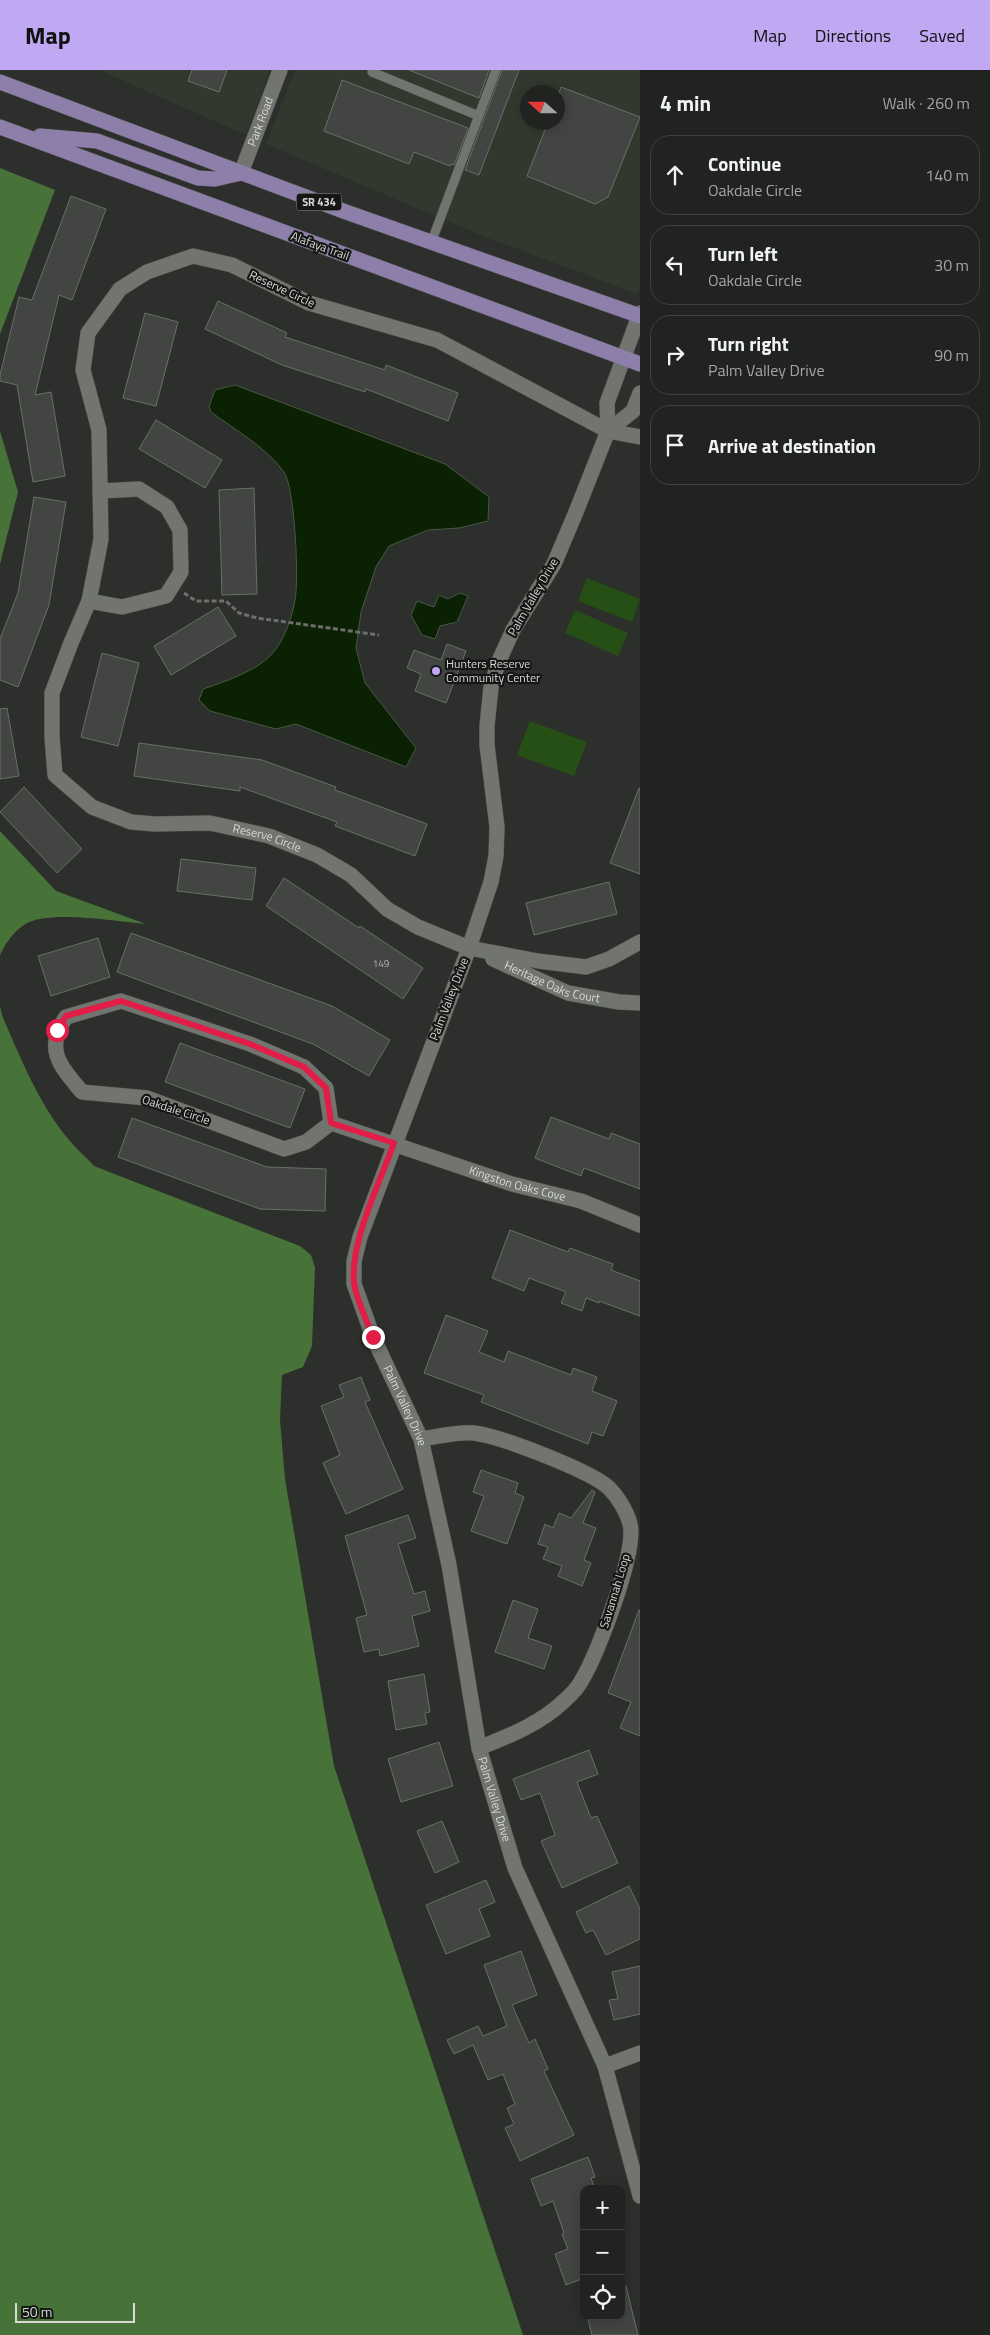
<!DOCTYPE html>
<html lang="en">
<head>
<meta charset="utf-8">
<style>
	:root { --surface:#212320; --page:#292b29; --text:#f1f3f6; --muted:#a2a4a5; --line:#3e403e; --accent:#c1a8f3 }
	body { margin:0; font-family:"Titillium Web",sans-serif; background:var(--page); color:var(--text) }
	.controls { position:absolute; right:15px; bottom:15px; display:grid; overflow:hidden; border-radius:10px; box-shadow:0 2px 12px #0003 }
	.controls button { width:45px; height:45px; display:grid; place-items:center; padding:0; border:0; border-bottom:1px solid var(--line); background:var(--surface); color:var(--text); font:25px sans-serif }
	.compass { position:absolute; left:520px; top:15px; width:45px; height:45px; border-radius:50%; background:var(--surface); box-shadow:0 2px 12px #0003; rotate:291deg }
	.scale { position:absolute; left:15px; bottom:12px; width:120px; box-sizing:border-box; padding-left:5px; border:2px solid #d7d9d7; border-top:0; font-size:14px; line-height:18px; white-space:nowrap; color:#d7d9d7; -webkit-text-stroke:4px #151715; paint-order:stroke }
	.stop { position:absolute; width:15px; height:15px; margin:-11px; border:4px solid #e11d48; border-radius:50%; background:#fff }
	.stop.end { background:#e11d48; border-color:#fff; box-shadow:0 1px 5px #0008 }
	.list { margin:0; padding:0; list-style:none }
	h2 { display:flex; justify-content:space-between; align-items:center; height:65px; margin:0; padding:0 20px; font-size:21px }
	h2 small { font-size:16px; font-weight:400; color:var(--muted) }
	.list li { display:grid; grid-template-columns:32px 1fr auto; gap:15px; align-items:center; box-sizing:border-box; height:80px; margin:0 10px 10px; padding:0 10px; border:1px solid var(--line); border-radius:20px }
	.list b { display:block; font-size:19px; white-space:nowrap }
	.list p { margin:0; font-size:16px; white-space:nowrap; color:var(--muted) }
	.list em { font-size:16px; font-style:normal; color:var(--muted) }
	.icon { flex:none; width:28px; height:28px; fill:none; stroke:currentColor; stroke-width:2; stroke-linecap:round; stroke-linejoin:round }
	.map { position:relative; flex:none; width:640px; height:2265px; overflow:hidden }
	header { display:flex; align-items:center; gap:30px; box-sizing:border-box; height:70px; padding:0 25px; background:var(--accent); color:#111 }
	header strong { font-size:24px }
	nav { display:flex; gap:28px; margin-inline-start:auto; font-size:18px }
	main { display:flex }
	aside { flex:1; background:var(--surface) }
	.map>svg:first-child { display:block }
	.built { fill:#31382e; fill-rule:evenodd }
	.green { fill:#254f14 }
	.forest { fill:#487338 }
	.water { fill:#0b2103; stroke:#485843 }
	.building { fill:#424541; stroke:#6b6f6a }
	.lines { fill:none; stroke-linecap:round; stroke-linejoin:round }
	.lane-casing { stroke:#4b4d4a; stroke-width:10 }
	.street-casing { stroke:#4b4d4a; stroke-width:16 }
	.primary-casing { stroke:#4b4d4a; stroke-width:16 }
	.path { stroke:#6c6f6b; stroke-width:3; stroke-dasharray:5 2.5; stroke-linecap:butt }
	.lane { stroke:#71746f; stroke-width:9 }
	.street { stroke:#71746f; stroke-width:15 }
	.primary { stroke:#8d7fa9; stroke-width:15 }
	.route { stroke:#e11d48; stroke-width:6 }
	.poi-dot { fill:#c1a8f3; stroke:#151715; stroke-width:2 }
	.labels { text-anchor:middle; stroke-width:4.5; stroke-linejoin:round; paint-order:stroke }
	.number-label { font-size:10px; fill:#b2b4b2 }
	.shield { fill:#151715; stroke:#9d9f9d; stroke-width:1 }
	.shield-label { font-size:11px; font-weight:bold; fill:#d7d9d7 }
	.street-label { font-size:12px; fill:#d7d9d7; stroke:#151715 }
	.poi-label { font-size:12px; fill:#d7d9d7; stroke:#151715; text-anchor:start }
</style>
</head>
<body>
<header>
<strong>Map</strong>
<nav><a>Map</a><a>Directions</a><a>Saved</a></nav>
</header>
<main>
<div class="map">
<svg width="640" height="2265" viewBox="0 0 640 2265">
	<rect width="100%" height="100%" fill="#2c2f2b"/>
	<path class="built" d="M99,0H270L246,65Z
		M295,0H640V218L637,224L480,165L266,74ZM528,22H558V52H528Z"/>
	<path class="green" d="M587,508L640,529L632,552L578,531Z
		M575,540L628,563L618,586L565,563Z
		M530,651L587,672L574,706L517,685Z"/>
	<path class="forest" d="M0,98L55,120L0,264Z
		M0,361L18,422L0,494Z
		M0,761L56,821L146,854C118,852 47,839 24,855C13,862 6,873 0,885Z
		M0,936L2,945C20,987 39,1035 70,1071C77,1080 86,1087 94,1096L300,1176L311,1185L315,1197L312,1276L303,1297L282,1305L280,1350L285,1409L334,1696L523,2265H0Z"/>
	<path class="water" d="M235,315L445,394L489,427L488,451L459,458L428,460L389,476L376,497L361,542L356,578L365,613L416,678L406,697L296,654L276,659L210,641L199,630L203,619C224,612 256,601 271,585C284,571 292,548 295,530C299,509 295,418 284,402C266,377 235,360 211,342L209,337L215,320Z
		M460,523L468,526L457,552L440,556L435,569L422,565L411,545L417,531L434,537L439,525L448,529Z"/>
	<path class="building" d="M192,0H227L219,22L188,11Z
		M409,0H489L479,28Z
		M502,0H519L479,105L465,100Z
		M342,10L468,58L454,95L451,94L450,96L414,82L409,94L324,61Z
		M561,17L640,47L608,127L595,134L527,106L548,52H558V26Z
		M71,126L106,139L72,230L59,225L35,325L51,322L65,406L33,412L17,315L0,311V305L19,227L32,230Z
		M218,231L287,263L285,267L385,300L386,295L458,323L448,351L366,319L365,322L282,295L205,259Z
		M145,243L178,252L156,336L123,328Z
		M156,350L222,390L205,418L139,379Z
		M254,418L257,524L222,525L219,420Z
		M34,427L66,432L49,535L18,617L0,610V569L18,523Z
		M218,537L236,566L171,605L154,576Z
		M447,574L466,581L446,633L415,621L421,604L407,598L414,580L441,590Z
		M102,583L139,593L118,676L81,667Z
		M7,638L19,706L0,709V639Z
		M139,673L262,690L336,717L335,720L427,754L415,786L335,756L337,752L240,717V721L134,706Z
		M24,717L82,779L57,803L0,742Z
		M639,718H640V804L610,793Z
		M181,789L256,798L252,830L177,821Z
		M284,808L359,858L360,856L423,898L403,929L266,836Z
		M609,812L617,844L534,865L526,833Z
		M131,863L332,936L390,970L369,1006L313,974L117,902Z
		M98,868L110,907L51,926L38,886Z
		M180,973L305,1019L290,1058L165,1012Z
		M551,1047L609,1069L611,1063L640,1074V1119L584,1098L581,1106L535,1088Z
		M132,1048L267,1097L326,1099L325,1141L260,1139L118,1087Z
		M510,1160L568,1182L570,1178L613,1194L611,1200L640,1211V1246L599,1231V1233L586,1228L582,1241L561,1233L566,1222L529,1208L524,1221L492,1208Z
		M446,1245L488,1261L479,1282L504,1292L508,1281L571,1305L573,1298L597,1307L592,1321L617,1331L603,1366L592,1362L588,1374L481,1332L484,1325L424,1303Z
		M361,1307L370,1330L365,1332L403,1419L346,1444L323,1393L340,1385L321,1336L344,1327L339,1315Z
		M481,1400L518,1413L515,1423L524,1427L507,1474L471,1461L484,1426L473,1422Z
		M592,1420L595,1422L583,1453L596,1458L584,1490L591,1493L582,1516L558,1506L562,1496L543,1489L548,1477L538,1474L545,1454L553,1458L559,1443L571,1448Z
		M408,1445L416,1468L398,1474L414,1524L425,1521L430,1541L412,1546L419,1576L380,1586L379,1579L364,1582L356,1548L367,1545L345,1466Z
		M513,1530L538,1539L528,1568L552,1576L544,1599L495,1582Z
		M639,1540H640V1666L620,1658L631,1632L608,1623Z
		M424,1604L430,1642L425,1643L427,1654L396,1660L388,1611Z
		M439,1672L453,1716L401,1732L388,1689Z
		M589,1680L598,1704L577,1712L591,1748L597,1746L618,1793L562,1818L541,1771L555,1765L540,1723L521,1730L513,1709Z
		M442,1751L459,1792L435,1803L417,1761Z
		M486,1810L495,1832L479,1839L490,1866L446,1884L426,1835Z
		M629,1816L640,1839V1869L606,1885L593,1860L586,1863L576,1842Z
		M521,1881L537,1925L512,1935L529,1973L535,1969L548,1999L544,2001L574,2065L520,2091L505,2058L514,2054L507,2038L515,2034L503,2004L488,2010L473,1975L454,1984L447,1970L478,1956L483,1966L507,1956L484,1895Z
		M640,1896V1944L614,1950L609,1930L618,1929L612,1902Z
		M588,2087L595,2107L591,2108L595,2119H584V2208L566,2215L555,2184L568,2179L562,2164L564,2163L553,2131L541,2136L531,2109Z
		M626,2216L638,2265H592L587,2246H621V2217Z"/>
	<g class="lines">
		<defs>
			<path id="lane" d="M373,0L372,2L479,46
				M431,173L496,0"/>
			<g id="street">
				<path id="s1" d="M241,103L280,0"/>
				<path id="s2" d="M640,243L607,333L608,361L576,442L554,494L513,560L498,593L491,617L487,656V675L497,757L496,786L491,812L469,878L360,1167L354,1191V1214L373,1267L421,1369L449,1495L479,1678L515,1798L605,1996L640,2126"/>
				<path d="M608,361L633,341L640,323"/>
				<path id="s3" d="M640,367L608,361L437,270L309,233L232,195L193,186L147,202L120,219L88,263L83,300L99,360L101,469L89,531L71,573L52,623V667L55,705L92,737L131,752L155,754L210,753L269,766L317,785L351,805L387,839L418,857L469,878L538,891L586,897L609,889L640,872"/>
				<path d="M89,531L122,537L166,526L181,502L180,460L167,437L139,419L100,421"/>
				<path id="s4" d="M493,889L568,923L619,932L640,933"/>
				<path d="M121,931L250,974L304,997L326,1018L331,1053L306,1072L284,1079L147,1028L82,1022C60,996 44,979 66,947Z"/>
				<path id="s5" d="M331,1053L512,1114L581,1131L640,1155"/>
				<path d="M421,1369C438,1367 458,1361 474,1363C500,1366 591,1401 609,1418C618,1427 627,1442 630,1454C637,1481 598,1583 583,1608C579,1616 571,1625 564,1631C540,1654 509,1666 479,1678"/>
				<path d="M605,1996L640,1983"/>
			</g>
			<path id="primary" d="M0,12L346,142L640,246
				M0,57L640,294
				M40,66L97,71L198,108L215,109L241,103"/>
		</defs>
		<use href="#lane" class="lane-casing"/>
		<use href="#street" class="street-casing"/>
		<use href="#primary" class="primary-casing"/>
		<path class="path" d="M184,523L196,531H226L239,543L257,548L379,565"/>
		<use href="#lane" class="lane"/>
		<use href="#street" class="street"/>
		<use href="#primary" class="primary"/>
	</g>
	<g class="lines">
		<path class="route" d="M57,960L66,946L121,931L250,974L304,997L326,1018L331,1053L394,1073C380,1112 350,1172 354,1212C356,1230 367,1250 373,1267"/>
	</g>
	<circle class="poi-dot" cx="436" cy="601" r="5"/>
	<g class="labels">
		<g class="number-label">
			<text x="381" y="897">149</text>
		</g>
		<rect class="shield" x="296.5" y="123.5" width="45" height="17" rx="4"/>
		<g class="shield-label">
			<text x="319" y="136">SR 434</text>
		</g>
		<g class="street-label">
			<text dy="4" stroke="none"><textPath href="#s1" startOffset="55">Park Road</textPath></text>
			<text transform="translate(320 176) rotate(20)" y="4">Alafaya Trail</text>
			<text transform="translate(282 219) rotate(25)" y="4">Reserve Circle</text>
			<text transform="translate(533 527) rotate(-60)" y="4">Palm Valley Drive</text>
			<text dy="4" stroke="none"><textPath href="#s3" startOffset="1302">Reserve Circle</textPath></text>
			<text dy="4" stroke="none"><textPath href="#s4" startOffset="64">Heritage Oaks Court</textPath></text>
			<text transform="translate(449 929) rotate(-69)" y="4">Palm Valley Drive</text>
			<text transform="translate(176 1040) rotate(18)" y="4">Oakdale Circle</text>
			<text dy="4" stroke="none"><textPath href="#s5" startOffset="196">Kingston Oaks Cove</textPath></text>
			<text dy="4" stroke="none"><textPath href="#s2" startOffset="1161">Palm Valley Drive</textPath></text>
			<text transform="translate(615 1521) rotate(-73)" y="4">Savannah Loop</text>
			<text dy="4" stroke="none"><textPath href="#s2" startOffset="1566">Palm Valley Drive</textPath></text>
		</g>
		<g class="poi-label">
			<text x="446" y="598">Hunters Reserve<tspan x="446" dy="14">Community Center</tspan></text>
		</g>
	</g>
</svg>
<div class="controls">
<button>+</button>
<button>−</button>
<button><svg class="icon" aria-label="locate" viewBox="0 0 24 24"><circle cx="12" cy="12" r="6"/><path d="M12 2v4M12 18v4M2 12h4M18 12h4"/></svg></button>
</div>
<svg class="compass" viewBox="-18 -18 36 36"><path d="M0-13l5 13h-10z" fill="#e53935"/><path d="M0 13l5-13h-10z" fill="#a2a4a5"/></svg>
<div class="scale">50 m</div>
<div class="stop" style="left:57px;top:960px"></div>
<div class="stop end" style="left:373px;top:1267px"></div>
</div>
<aside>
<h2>4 min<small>Walk · 260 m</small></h2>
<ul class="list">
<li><svg class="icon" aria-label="ahead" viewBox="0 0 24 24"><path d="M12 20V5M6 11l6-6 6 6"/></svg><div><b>Continue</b><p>Oakdale Circle</p></div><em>140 m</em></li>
<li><svg class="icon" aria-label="left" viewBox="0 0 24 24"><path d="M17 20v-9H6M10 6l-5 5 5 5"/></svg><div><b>Turn left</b><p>Oakdale Circle</p></div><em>30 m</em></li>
<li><svg class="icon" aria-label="right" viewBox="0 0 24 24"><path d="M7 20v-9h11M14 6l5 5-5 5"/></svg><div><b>Turn right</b><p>Palm Valley Drive</p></div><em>90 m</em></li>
<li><svg class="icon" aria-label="arrive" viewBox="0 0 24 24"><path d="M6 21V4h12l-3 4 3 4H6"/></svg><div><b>Arrive at destination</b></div></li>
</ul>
</aside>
</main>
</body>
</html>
